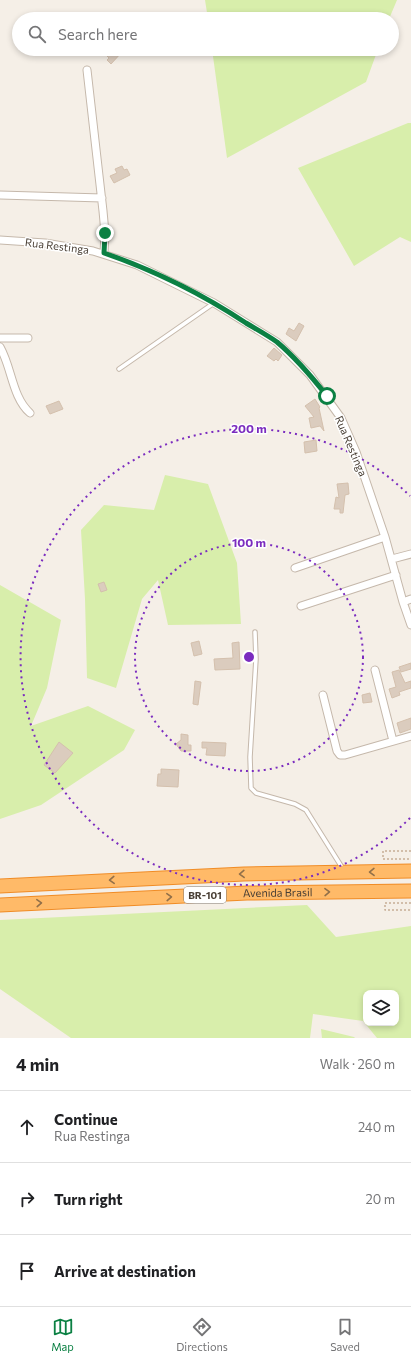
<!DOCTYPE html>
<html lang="en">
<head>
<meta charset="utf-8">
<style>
	:root { --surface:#fff; --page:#f2f2f2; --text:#202124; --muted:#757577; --line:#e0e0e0; --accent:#0b8043 }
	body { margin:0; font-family:Commissioner,sans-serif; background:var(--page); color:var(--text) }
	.controls { position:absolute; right:12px; bottom:12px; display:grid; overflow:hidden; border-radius:8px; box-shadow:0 2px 6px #0003 }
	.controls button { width:36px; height:36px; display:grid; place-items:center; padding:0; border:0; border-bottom:1px solid var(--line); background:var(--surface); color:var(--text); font:20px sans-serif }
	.stop { position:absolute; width:12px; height:12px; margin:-9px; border:3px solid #0b8043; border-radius:50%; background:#fff }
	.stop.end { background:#0b8043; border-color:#fff; box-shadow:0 1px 4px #0008 }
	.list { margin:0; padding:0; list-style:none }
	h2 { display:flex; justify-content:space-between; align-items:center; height:52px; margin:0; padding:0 16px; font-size:17px }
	h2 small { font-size:13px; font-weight:400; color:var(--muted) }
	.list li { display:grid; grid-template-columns:26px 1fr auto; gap:12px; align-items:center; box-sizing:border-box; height:72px; padding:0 16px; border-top:1px solid var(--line) }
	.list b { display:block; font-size:15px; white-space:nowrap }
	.list p { margin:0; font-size:13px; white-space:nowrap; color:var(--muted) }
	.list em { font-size:13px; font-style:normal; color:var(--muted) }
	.icon { flex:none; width:22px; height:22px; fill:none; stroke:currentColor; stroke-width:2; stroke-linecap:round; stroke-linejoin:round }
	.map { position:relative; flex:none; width:411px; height:1038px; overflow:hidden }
	.search { position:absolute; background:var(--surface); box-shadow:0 2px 6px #0003; left:12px; right:12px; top:12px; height:44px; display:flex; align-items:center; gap:10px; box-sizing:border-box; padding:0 14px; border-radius:22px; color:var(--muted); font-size:15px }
	.sheet { height:268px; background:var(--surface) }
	nav { display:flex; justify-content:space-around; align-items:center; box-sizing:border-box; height:56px; border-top:1px solid var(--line); background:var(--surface); font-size:11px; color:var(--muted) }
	nav a { display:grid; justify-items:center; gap:2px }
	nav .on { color:var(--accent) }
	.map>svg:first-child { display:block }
	.green { fill:#d8eeab; fill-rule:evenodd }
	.building { fill:#dbccbe; stroke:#d4c0ad }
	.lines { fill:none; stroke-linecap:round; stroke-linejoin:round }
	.service-casing { stroke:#c5b8ab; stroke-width:5.5 }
	.minor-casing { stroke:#c5b8ab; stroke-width:9 }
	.motorway-casing { stroke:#f08c26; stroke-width:15 }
	.path { stroke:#c6af97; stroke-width:1.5; stroke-dasharray:2 2; stroke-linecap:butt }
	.service { stroke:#fff; stroke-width:3.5 }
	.minor { stroke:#fff; stroke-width:7 }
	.motorway { stroke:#ffba68; stroke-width:13 }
	.oneway { stroke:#927049 }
	.route { stroke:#0b8043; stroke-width:5 }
	.ring { fill:none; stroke:#7b2cbf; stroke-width:2; stroke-dasharray:2 4 }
	.labels { text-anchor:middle; stroke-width:3; stroke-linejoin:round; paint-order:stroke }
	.shield { fill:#fff; stroke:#807972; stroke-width:1 }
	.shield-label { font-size:10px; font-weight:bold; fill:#493f35 }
	.street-label { font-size:11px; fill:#493f35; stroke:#fff }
	.centre { fill:#7b2cbf; stroke:#fff; stroke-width:2 }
	.ring-label { font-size:12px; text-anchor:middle; font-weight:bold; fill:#7b2cbf; stroke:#fff; stroke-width:3; stroke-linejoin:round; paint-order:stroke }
</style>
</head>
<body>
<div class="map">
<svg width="411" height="1038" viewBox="0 0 411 1038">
	<rect width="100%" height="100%" fill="#f5efe7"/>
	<path class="green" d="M205,0H397L389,19H208Z
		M212,49H378L366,82L227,158Z
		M408,123H411V242L400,237L354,266L298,168Z
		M165,475L208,484L237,563L241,624L168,625L158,580L142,599L116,688L87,678L85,599L81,530L104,505L154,510Z
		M0,585L61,620L47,688L31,726L88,706L135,730L124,750L41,805L0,819Z
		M307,905L336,937L411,926V1038H377L363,1021L313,1014L310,1038H71L0,989V920ZM366,993H396V1023H366Z
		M321,1029L354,1037L355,1038H322Z"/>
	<path class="building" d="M112,49H119L122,52L111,64L107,60L109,58L106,55Z
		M122,166L124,170L127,169L130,175L114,183L110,176L117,173L115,169Z
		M299,323L304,326L296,341L286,334L289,328L294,331Z
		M274,348L282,355L278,361L276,359L274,361L267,356Z
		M315,399L320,407L319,408L324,431L320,426L311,428L309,418L314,417L305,406Z
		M59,401L63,409L50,414L46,406Z
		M316,440L317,451L305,453L304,442Z
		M348,483L349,494L345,495L343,513H340V509H334L336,497L339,498L337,484Z
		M104,582L107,590L101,592L98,584Z
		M199,641L202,654L194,656L191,643Z
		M239,642L240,669L215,670L214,659L233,658L232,643Z
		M411,663V669L401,672L399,667Z
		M399,670L405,683L411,681V688L399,692L400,695L392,698L389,689L396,687L392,672Z
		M195,681L201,682L198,705L193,704Z
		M370,693L372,702L363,703L362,695Z
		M411,718V729L400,733L397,723Z
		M181,734L188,735V745H191V751H181L176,744L181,740Z
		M59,742L73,753L55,773L44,765Z
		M202,742L226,743L225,756L206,755L207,748H202Z
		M161,769L179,770L178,787L157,786L158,774H161Z"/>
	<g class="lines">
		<defs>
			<path id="service" d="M119,369L214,303
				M255,632L256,659L250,757L251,788L256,793L295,804L306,810L343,869"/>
			<path id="minor" d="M87,70L103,211L105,233L104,253
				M0,195L102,198
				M0,240L45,243L93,251L137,265L214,303L277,342L310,375L341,418L356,452L385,537L403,602L411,625
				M0,338H28
				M0,347C12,368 12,397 30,413
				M392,559L411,554
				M295,568L385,537
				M403,602L411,599
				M301,606L396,575
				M375,670L393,741
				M323,695L337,751L340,755H345L411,736"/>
			<g id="motorway">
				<path d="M0,886L244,874L411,871"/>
				<path id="s1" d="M0,905L247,893L411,891"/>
			</g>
		</defs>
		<use href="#service" class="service-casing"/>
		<use href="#minor" class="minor-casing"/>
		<use href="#motorway" class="motorway-casing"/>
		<path class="path" d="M411,851H383V859H411
			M411,903H385V910H411"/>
		<use href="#service" class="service"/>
		<use href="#minor" class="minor"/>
		<use href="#motorway" class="motorway"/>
	</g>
	<defs><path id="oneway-chevron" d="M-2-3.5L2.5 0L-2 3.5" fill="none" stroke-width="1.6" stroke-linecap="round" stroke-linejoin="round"/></defs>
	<g class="oneway">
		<use href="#oneway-chevron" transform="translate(372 872) rotate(179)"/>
		<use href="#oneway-chevron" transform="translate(242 874) rotate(178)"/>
		<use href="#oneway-chevron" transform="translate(112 880) rotate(177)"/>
		<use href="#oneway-chevron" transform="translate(327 892) rotate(-1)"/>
		<use href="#oneway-chevron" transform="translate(169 897) rotate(-3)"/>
		<use href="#oneway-chevron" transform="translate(39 903) rotate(-3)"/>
	</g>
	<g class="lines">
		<path class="route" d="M105,233L104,253C153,270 202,294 246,323C256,329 267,335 277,342C296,358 312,377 327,396"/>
	</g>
	<g class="ring">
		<circle cx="249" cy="657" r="114"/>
		<path d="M410 818A228 228 0 1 1 410 496"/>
	</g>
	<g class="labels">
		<rect class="shield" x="184" y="887" width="42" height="16" rx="3"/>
		<g class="shield-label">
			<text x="205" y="899">BR-101</text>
		</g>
		<g class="street-label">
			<text transform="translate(57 246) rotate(7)" y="4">Rua Restinga</text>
			<text transform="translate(351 446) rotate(67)" y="4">Rua Restinga</text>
			<text dy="4" stroke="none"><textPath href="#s1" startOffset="278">Avenida Brasil</textPath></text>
		</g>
	</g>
	<circle cx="249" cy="657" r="6" class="centre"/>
	<g class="ring-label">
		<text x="249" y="433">200 m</text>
		<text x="249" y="547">100 m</text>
	</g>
</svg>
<div class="controls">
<button><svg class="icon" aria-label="layers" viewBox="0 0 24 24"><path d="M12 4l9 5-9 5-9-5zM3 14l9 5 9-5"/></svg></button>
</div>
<div class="stop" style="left:327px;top:396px"></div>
<div class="stop end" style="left:105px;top:233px"></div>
<div class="search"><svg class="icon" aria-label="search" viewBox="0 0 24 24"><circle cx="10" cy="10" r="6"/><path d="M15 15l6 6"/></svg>Search here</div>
</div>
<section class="sheet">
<h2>4 min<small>Walk · 260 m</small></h2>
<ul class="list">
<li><svg class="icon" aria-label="ahead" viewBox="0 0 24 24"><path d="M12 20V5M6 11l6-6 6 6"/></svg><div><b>Continue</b><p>Rua Restinga</p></div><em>240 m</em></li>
<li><svg class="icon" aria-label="right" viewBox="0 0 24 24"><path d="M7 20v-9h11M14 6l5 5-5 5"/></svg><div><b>Turn right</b></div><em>20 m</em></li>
<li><svg class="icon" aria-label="arrive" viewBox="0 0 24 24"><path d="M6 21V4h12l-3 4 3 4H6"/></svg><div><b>Arrive at destination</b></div></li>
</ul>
</section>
<nav>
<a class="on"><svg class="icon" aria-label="map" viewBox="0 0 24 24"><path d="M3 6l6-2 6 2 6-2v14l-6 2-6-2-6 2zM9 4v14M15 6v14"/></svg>Map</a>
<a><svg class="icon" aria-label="directions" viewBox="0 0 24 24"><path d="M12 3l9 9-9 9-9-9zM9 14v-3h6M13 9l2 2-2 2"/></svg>Directions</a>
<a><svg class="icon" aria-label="saved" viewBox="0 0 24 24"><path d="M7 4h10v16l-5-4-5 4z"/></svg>Saved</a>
</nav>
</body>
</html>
